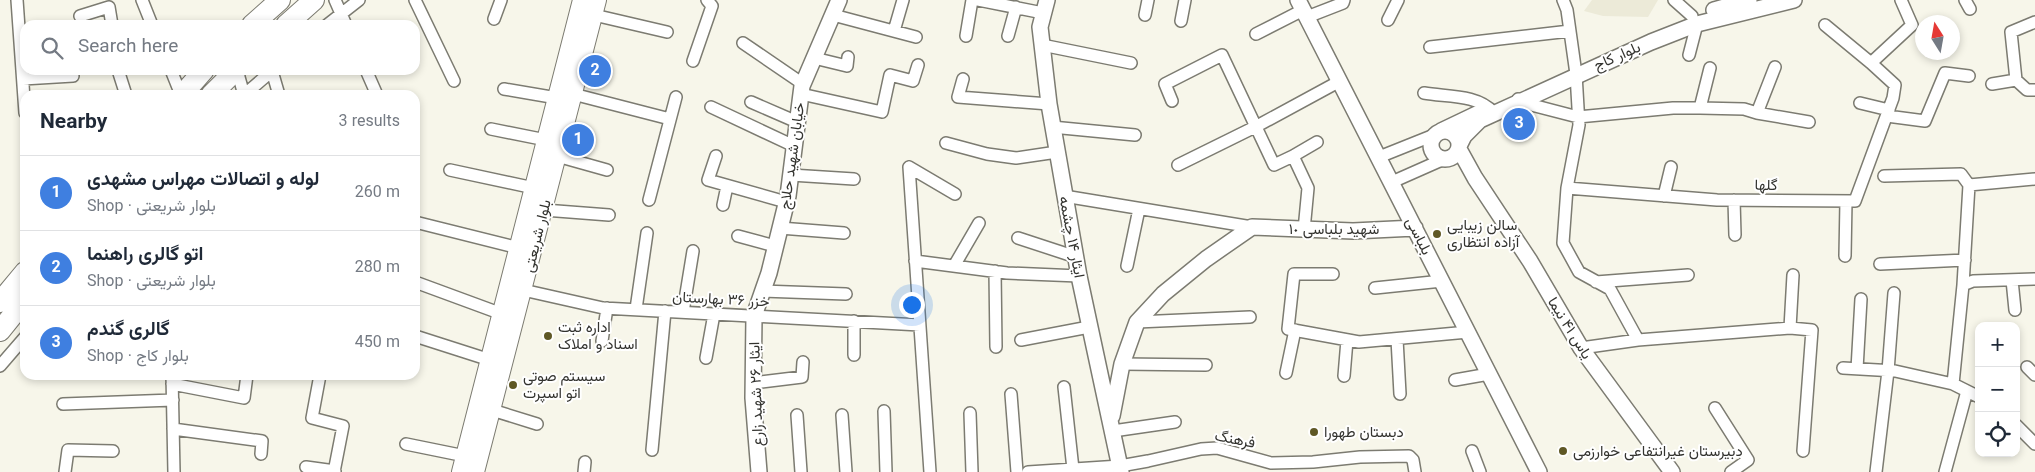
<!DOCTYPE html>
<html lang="en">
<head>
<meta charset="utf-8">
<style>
	:root { --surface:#fff; --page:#f6f6f7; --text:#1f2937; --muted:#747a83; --line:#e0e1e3; --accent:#ea580c }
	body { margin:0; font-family:Georgia,Vazirmatn,serif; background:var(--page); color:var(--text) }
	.controls { position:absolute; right:15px; bottom:15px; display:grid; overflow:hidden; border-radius:10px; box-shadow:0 2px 8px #0003 }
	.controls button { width:45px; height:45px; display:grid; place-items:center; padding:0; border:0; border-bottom:1px solid var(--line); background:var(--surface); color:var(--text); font:25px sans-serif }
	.compass { position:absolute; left:1915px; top:15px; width:45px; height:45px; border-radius:50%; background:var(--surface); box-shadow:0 2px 8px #0003; rotate:349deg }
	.you { position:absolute; left:911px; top:304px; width:18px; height:18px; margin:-12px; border:4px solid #fff; border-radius:50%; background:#1a73e8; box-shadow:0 0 0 8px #1a73e833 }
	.badge { display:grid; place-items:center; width:32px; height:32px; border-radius:50%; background:var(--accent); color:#fff; font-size:16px; font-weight:700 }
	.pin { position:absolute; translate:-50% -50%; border:2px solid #fff; box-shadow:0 1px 5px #0006 }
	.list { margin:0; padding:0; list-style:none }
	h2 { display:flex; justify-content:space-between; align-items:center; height:65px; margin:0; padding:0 20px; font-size:21px }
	h2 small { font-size:16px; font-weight:400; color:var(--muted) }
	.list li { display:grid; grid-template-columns:32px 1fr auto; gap:15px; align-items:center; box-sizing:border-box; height:75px; padding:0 20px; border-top:1px solid var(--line) }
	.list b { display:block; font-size:19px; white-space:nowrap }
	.list p { margin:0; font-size:16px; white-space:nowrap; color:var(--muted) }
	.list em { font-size:16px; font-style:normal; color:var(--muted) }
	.icon { flex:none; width:28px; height:28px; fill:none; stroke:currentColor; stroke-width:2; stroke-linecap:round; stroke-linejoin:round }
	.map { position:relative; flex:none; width:2035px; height:472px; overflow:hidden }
	.search { position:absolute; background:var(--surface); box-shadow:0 2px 8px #0003; left:20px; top:20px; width:400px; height:55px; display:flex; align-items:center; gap:12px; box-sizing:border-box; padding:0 18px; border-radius:15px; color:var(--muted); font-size:19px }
	.panel { position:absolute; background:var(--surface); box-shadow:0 2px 8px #0003; left:20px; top:90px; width:400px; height:290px; border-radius:15px }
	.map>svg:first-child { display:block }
	.built { fill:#ecead8 }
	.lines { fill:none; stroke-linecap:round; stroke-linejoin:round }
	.street-casing { stroke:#7c7b71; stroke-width:14 }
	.secondary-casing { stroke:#7c7b71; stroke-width:18 }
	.primary-casing { stroke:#7c7b71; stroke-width:20 }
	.highway-casing { stroke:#7c7b71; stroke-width:22 }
	.street { stroke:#fff; stroke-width:11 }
	.secondary { stroke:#fff; stroke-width:15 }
	.primary { stroke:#fff; stroke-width:18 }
	.highway { stroke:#fff; stroke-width:20 }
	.poi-dot { fill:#5f5825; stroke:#fff; stroke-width:2 }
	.labels { text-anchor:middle; stroke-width:4; stroke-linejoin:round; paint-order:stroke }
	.street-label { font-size:15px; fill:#33332f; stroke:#fff }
	.poi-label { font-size:15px; fill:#33332f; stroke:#fff; text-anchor:start }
</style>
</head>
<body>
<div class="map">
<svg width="2035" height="472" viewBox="0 0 2035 472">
	<rect width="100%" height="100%" fill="#f7f6ea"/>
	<path class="built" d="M1592,0H1658L1648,17L1603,16L1584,11Z"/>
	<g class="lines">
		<defs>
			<path id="street" d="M17,0L25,113
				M142,0L152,25
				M335,0L346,25
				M415,0L454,81
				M978,0L1043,13
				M1563,0L1567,10L1576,74L1579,125L1567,188L1563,243L1579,272L1610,289L1638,340
				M1674,0L1692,16
				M1965,0L1970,9
				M594,15L667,32
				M833,15L916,37
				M1145,15L1148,0
				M80,16L109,7L112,25
				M1307,17L1343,3L1344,0
				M494,19L501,0
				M1388,20L1398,0
				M1181,21L1185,0
				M2035,22L2011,32L2016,80L2027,90H2035
				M327,25L359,0
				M1825,25L1871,63
				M894,31L903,0
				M1256,34L1303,10
				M966,36L972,0
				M1008,36L1016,7
				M743,43L803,84
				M1042,45L1131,63
				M1430,47L1570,31
				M1689,55L1697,24
				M814,58L847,66L848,57
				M693,61L712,6L707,0
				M118,70L126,95
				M171,70L181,95
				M237,70L244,95
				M366,70L377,95
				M272,71L279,95
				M23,79L73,76
				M963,79L958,97L1049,104
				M1992,84L2016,80
				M504,89L557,98
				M1424,93C1446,97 1477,94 1493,112
				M573,94L670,119
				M801,94L882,112L890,75L913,81L918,65
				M244,95L273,70
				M1518,99L1520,102L1578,117L1673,108H1700L1744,109L1757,113L1809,122
				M1172,101L1165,84L1222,55L1274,165L1293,156L1308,188L1304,230
				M751,102L797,122
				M1860,103L1889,110
				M711,107L794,146
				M1700,108L1710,68
				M1757,113L1775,67
				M1887,116L1925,121L1945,73L1969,76
				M1052,127L1135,135
				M491,129L546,140
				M946,143L987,154L1016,158L1057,152
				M557,156L607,170
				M716,156L708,180L786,202
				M1293,156L1317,142
				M1379,157L1434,135
				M1178,165L1257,126L1340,81
				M909,167L930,472
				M909,167L955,194
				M450,170L534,188
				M791,175L854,179
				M1884,176L1961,174L1969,185
				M1392,182L1444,159
				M1567,188L1717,200L1855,201L1893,98L1895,85L1871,63L1912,25L1901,0
				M1064,196L1252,227
				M1664,196L1671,167
				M649,200L676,97
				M1734,200L1735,235
				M723,205L727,186
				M544,210L609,215
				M415,222L519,248
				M780,228L844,233
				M738,236L775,246
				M1018,238L1076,257
				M1845,256L1846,201
				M915,261L1007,273L1079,276
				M1880,264L1965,260
				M954,266L979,223
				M1127,266L1139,209
				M995,271L996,347
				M1333,274H1294L1288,329L1359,342L1468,332
				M2012,280L2015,310
				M415,282L502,314
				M1596,282L1688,275
				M1963,285L1969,185L2035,179
				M1375,288L1442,281
				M523,290L603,308L920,325
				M762,291L846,294
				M636,309L647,233
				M683,312L693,251
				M854,321V355
				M1137,322L1250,317
				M1790,328L1812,330L1803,451
				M415,336L490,360
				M1397,339L1400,394
				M1021,340L1089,327
				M602,341L607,308
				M1581,348L1638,340L1790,328L1793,275
				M706,358L714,314
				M1122,364L1206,365
				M0,366L25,337
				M2027,367L2035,375
				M1843,368L1895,371L1953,384L1979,397
				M1857,369L1861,299
				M1286,373L1295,330
				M172,375L174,472
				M320,375L312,418L343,426L334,472
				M1344,376L1347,340
				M1455,380L1489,374
				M753,383L802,377L803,362
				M172,384L244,398L247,375
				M1953,384L1963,285L1973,281L2035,279
				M1064,387L1073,469
				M1011,394L1017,472
				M63,404L173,400
				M1715,408L1748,460L1731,472
				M492,410L537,424
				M884,411L886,472
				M970,413L972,472
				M797,415L801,472
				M842,415L846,472
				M2016,425L2035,444
				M173,429L262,441L261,454
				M1113,431L1175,422
				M406,444L465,456
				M652,450L665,311
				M1472,451L1480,472
				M306,467L335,471
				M65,472L68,450L113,451
				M584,472L585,462
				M1028,472L1120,466L1148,461L1201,449L1217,448L1271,463L1313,462L1360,457L1409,456L1413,460L1415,472
				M1876,472L1888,371L1894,293
				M1945,472L1967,391"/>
			<path id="secondary" d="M1047,0L1040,27L1049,104L1079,276L1121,472
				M1298,0L1539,472
				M1714,10L1749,0
				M1431 145a14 14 0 1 1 28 0a14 14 0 1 1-28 0Z
				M1441,131L1485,110
				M1459,146L1464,136L1480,120L1651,42L1697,24L1794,0
				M1459,149L1475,178L1530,261L1581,348L1672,472
				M1112,416L1122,364L1137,322L1163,294L1206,259L1252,227L1353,231L1415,228
				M759,472L753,398L754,316L769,273L788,196L802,86L839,0"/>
			<path id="primary" d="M461,472L582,0
				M475,472L597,0"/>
			<path id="highway" d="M252,25L280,0
				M286,25L314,0
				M182,95L204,70
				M211,95L236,70
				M0,302L25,272
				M0,331L25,300"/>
		</defs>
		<use href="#street" class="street-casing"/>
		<use href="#secondary" class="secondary-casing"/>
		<use href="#primary" class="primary-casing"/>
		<use href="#highway" class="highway-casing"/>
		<use href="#street" class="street"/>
		<use href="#secondary" class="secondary"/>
		<use href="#primary" class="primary"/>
		<use href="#highway" class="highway"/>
	</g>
	<g class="poi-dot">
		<circle cx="1437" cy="234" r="5"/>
		<circle cx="548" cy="336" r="5"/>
		<circle cx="513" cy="385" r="5"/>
		<circle cx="1314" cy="432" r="5"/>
		<circle cx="1563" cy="451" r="5"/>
	</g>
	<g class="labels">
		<g class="street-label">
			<text transform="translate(1617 56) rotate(-24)" y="5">بلوار کاج</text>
			<text transform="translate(792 156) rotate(-82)" y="5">خیابان شهید حلاج</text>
			<text transform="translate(1766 185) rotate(1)" y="5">گلها</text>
			<text x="1334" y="234">شهید بلباسی ١٠</text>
			<text transform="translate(537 236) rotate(-76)" y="5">بلوار شریعتی</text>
			<text transform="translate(1419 236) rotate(63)" y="5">بلباسی</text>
			<text transform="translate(1072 237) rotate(79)" y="5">ایثار ۱۴ چشمه</text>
			<text transform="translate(721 299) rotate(3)" y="5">خزر ۳۶ بهارستان</text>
			<text transform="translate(1570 328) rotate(58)" y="5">یاس ۴۱ نیما</text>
			<text transform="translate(756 394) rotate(-92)" y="5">ایثار ۲۶ شهید زارع</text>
			<text transform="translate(1235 439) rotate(11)" y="5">فرهنگ</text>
		</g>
		<g class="poi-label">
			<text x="1447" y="230">سالن زیبایی<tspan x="1447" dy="17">آزاده انتظاری</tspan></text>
			<text x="558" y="332">اداره ثبت<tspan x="558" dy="17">اسناد و املاک</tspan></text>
			<text x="523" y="381">سیستم صوتی<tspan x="523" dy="17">اتو اسپرت</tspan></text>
			<text x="1324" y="437">دبستان طهورا</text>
			<text x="1573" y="456">دبیرستان غیرانتفاعی خوارزمی</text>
		</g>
	</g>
</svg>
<div class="controls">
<button>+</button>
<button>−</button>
<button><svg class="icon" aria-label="locate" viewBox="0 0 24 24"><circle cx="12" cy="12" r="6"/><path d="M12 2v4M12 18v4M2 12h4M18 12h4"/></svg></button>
</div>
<svg class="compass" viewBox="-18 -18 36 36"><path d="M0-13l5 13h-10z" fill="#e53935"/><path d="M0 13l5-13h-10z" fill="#747a83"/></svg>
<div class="you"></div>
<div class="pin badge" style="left:578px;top:140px;background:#3f7fe0">1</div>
<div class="pin badge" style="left:595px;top:71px;background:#3f7fe0">2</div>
<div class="pin badge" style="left:1519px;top:124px;background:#3f7fe0">3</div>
<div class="search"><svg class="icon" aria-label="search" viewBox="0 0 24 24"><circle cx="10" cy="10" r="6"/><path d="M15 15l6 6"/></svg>Search here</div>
<section class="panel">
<h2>Nearby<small>3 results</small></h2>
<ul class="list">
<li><span class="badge" style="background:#3f7fe0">1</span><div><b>لوله و اتصالات مهراس مشهدی</b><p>Shop · بلوار شریعتی</p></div><em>260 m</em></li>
<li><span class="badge" style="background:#3f7fe0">2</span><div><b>اتو گالری راهنما</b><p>Shop · بلوار شریعتی</p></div><em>280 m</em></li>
<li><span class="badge" style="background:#3f7fe0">3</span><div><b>گالری گندم</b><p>Shop · بلوار کاج</p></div><em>450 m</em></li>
</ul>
</section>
</div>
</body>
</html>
